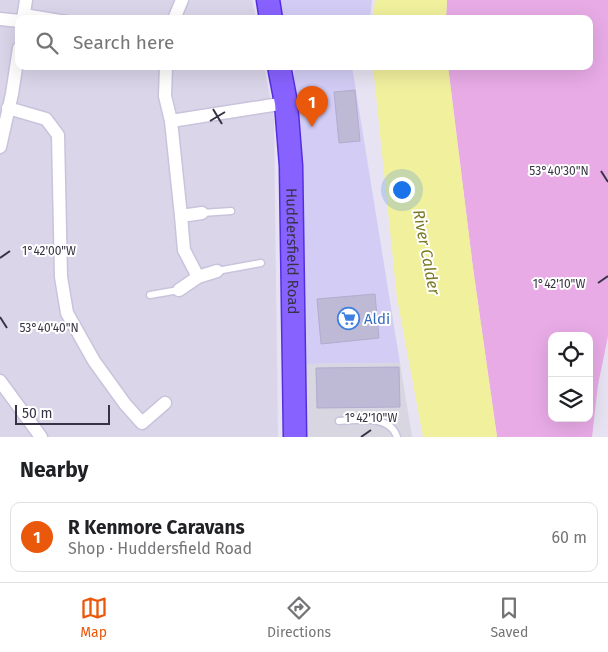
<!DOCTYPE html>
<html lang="en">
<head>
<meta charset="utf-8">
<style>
	:root { --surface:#fff; --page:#f2f2f2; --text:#202124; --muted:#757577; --line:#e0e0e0; --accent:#ea580c }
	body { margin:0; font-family:"Fira Sans",sans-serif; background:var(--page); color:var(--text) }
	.controls { position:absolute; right:15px; bottom:15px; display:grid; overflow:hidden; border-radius:10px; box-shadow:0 5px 20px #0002 }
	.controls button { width:45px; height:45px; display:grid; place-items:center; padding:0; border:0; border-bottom:1px solid var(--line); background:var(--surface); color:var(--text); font:25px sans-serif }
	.scale { position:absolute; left:15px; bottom:12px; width:95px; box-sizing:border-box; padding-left:5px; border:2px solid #373344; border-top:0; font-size:14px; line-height:18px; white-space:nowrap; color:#373344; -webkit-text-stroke:4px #fff; paint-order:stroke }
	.you { position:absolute; left:401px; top:189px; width:18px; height:18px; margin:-12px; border:4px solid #fff; border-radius:50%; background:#1a73e8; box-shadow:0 0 0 8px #1a73e833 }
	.badge { display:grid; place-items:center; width:32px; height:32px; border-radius:50%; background:var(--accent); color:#fff; font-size:16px; font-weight:700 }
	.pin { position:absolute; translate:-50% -41px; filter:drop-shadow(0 1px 2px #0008) }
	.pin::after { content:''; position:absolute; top:26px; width:18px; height:15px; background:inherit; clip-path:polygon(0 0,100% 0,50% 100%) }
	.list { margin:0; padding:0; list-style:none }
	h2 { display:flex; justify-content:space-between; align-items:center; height:65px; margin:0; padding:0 20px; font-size:21px }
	h2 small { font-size:16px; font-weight:400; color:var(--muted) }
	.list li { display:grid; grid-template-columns:32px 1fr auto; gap:15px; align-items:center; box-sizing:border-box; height:70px; margin:0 10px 10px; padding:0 10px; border:1px solid var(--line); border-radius:10px }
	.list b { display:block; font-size:19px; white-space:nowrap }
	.list p { margin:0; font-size:16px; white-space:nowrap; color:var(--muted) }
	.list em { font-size:16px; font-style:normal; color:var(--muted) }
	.icon { flex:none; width:28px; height:28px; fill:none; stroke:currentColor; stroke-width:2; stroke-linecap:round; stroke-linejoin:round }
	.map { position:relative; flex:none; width:608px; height:437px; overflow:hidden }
	.search { position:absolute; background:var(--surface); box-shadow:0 5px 20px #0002; left:15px; right:15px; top:15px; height:55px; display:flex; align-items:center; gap:12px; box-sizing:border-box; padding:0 18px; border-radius:10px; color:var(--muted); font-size:19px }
	.sheet { height:145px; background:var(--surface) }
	nav { display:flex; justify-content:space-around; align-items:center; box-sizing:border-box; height:70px; border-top:1px solid var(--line); background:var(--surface); font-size:14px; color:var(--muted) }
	nav a { display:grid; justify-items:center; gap:2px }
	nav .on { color:var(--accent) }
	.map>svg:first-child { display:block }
	.residential { fill:#dbd5ea }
	.commercial { fill:#d3cdf5 }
	.industrial { fill:#d7d6e1 }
	.green { fill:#e8abe6; fill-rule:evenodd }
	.water { fill:#f1f09d }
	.building { fill:#beb9d4; stroke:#b2accf }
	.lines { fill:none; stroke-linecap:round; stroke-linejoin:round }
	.lane-casing { stroke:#c9c3dc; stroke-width:9 }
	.street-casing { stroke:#c9c3dc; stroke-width:15 }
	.highway-casing { stroke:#542fe0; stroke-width:25 }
	.lane { stroke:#fff; stroke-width:6 }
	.street { stroke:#fff; stroke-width:12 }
	.highway { stroke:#8862ff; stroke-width:22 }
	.ticks { fill:none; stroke:#373344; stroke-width:2 }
	.labels { text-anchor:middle; stroke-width:4; stroke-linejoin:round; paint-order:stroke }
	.street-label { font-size:15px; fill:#373344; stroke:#fff }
	.shop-label { font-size:15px; fill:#366cbe; stroke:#fff; text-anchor:start }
	.water-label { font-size:16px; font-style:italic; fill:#7a7922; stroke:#fff }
	.ticks-label { font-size:12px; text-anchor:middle; fill:#373344; stroke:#fff; stroke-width:4; stroke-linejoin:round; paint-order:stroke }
</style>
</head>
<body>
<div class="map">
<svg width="608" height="437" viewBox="0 0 608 437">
	<rect width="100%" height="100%" fill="#e7e3f2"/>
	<path class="residential" d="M0,0H252L256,19H19V66H264L274,119L278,437H0Z"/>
	<path class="commercial" d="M275,0H372L370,19H278Z
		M293,66H352L400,363L303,364L301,154Z"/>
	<path class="industrial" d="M400,363L412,437H303V364Z"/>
	<path class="green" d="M447,0H608V336L598,385L592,437H497L473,268L448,66H589V19H446ZM552,336H589V418H552Z"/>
	<path class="water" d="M375,0H447L446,19H373Z
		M373,66H448L473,268L497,437H423L397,298Z"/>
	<path class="building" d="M355,90L360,141L339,143L334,92Z
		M375,294L379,338L321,344L317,299Z
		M399,367L400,407L317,408L316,368Z"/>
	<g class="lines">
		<defs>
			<path id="lane" d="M24,12L67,19
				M202,213L231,211
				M217,271L261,263
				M150,295L179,290
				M339,421C356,420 390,414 397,437"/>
			<path id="street" d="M0,19L19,21
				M23,19L26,0
				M174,19L182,0
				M166,66L165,96L171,121
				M8,108L46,119L58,135L61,277L67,313L94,361L125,404L142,423L165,403
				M0,147L12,94L19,48
				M202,213L181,216L184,250L198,277L217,271
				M181,216L171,121L286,103
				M179,290L198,277
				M0,381L41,437"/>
			<g id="highway">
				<path d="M268,0L271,19"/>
				<path id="s1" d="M279,66L286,103L291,166L295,437"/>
			</g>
		</defs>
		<use href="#lane" class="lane-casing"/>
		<use href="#street" class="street-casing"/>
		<use href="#highway" class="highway-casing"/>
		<use href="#lane" class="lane"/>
		<use href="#street" class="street"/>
		<use href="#highway" class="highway"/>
	</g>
	<path class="ticks" d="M213,109L222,124M210,121L225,112M601,171L608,182M0,258L10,251M598,283L608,276M0,317L7,328M361,437L371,430"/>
	<defs>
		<symbol id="supermarket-ring" viewBox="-11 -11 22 22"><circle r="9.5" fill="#fff" stroke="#3f7fe0" stroke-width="1.5"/><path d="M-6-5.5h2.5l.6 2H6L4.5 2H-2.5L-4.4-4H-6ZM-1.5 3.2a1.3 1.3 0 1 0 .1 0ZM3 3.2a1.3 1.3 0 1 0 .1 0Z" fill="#3f7fe0"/></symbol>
	</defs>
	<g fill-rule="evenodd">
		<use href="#supermarket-ring" x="336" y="306" width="25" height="25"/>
	</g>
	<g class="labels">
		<g class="street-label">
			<text dy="5" stroke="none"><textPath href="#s1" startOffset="186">Huddersfield Road</textPath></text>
		</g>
		<g class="shop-label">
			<text x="364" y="324">Aldi</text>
		</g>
		<g class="water-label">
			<text transform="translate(427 252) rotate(79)" y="6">River Calder</text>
		</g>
	</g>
	<g class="ticks-label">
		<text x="559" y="175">53°40'30"N</text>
		<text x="49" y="255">1°42'00"W</text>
		<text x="559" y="288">1°42'10"W</text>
		<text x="49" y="332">53°40'40"N</text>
		<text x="371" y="422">1°42'10"W</text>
	</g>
</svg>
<div class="controls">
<button><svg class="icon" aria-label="locate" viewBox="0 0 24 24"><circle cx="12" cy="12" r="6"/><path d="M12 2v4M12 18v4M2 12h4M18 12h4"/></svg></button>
<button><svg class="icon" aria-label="layers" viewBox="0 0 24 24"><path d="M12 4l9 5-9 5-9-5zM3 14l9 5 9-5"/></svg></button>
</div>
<div class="scale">50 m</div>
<div class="you"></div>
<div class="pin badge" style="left:312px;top:127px">1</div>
<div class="search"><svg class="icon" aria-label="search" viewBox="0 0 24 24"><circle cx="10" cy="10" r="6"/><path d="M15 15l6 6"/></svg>Search here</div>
</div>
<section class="sheet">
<h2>Nearby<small></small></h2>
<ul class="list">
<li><span class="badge">1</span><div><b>R Kenmore Caravans</b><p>Shop · Huddersfield Road</p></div><em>60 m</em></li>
</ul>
</section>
<nav>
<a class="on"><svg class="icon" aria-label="map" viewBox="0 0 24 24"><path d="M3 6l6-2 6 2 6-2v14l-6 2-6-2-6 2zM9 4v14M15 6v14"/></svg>Map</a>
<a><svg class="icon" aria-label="directions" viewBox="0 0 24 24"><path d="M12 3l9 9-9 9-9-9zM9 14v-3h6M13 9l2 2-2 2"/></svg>Directions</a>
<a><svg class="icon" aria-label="saved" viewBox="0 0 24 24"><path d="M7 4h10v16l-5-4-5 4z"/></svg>Saved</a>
</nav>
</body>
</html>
